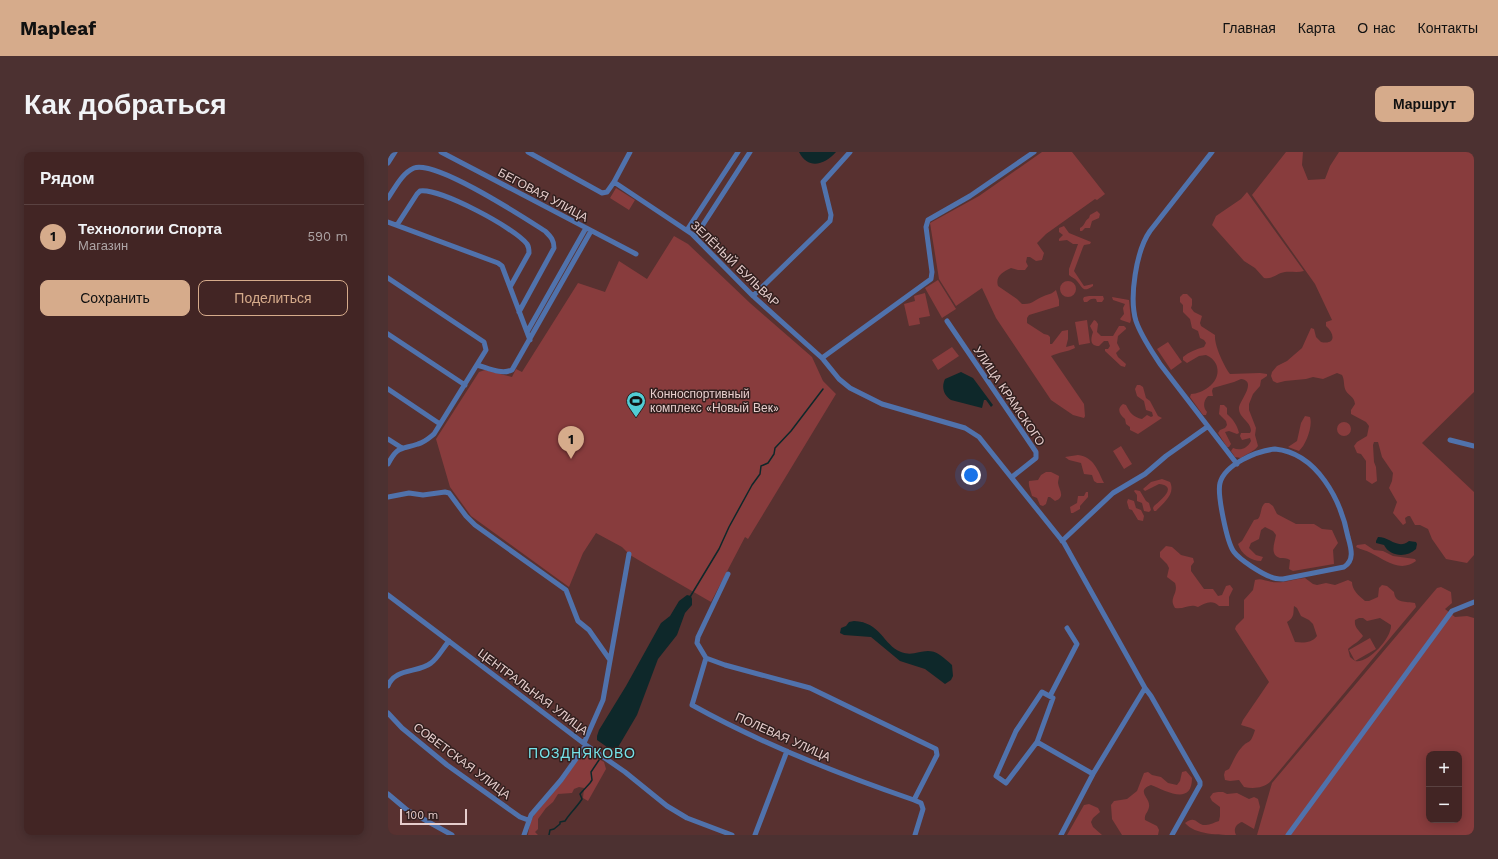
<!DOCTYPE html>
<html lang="ru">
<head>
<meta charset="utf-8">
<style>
	:root { --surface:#422524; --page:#4c3131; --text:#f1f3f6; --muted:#aea5a6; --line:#5a4241; --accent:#d6ab8b }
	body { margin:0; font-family:"Work Sans",sans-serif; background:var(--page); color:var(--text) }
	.controls { position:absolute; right:12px; bottom:12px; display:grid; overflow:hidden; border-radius:8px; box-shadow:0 2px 10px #0003 }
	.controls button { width:36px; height:36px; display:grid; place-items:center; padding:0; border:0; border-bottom:1px solid var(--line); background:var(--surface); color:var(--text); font:20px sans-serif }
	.scale { position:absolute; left:12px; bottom:10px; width:67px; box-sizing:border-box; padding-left:4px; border:2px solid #e6cdcc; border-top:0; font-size:11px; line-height:14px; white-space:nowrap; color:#e6cdcc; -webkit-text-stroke:3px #311f1e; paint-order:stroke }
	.you { position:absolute; left:583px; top:323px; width:14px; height:14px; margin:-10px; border:3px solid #fff; border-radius:50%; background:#1a73e8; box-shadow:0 0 0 6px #1a73e833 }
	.badge { display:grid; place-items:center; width:26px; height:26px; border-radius:50%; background:var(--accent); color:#111; font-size:13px; font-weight:700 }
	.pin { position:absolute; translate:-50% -33px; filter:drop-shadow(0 1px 2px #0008) }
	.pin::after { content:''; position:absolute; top:21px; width:14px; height:12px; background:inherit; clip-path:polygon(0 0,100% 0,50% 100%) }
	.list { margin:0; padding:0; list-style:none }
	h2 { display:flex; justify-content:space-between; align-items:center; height:52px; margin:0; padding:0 16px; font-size:17px }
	h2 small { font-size:13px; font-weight:400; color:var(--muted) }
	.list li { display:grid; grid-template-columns:26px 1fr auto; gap:12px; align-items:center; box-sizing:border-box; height:64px; padding:0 16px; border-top:1px solid var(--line) }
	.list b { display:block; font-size:15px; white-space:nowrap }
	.list p { margin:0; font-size:13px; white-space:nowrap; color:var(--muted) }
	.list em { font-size:13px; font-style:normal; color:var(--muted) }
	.actions { display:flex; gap:8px; padding:12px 16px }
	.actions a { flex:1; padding:9px 0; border:1px solid var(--accent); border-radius:8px; text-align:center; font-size:14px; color:var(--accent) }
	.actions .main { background:var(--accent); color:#111 }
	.map { position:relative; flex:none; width:1086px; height:683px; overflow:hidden; border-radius:8px }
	header { display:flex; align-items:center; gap:24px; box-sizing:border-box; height:56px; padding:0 20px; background:var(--accent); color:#111 }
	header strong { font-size:19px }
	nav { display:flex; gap:22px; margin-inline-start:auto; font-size:14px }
	.intro { display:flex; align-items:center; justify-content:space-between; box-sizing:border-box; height:96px; padding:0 24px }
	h1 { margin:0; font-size:28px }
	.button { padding:10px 18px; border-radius:8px; background:var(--accent); color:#111; font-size:14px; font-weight:700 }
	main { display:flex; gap:24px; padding:0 24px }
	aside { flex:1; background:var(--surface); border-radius:8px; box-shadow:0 2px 10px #0003 }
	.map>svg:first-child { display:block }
	.green { fill:#883c3d; fill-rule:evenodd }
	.water { fill:#0e282a }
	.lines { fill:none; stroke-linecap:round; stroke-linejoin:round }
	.stream { stroke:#0e282a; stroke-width:1.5 }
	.minor { stroke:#5072ac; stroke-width:5 }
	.labels { text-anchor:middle; stroke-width:3; stroke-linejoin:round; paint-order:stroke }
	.street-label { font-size:12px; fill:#e6cdcc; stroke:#311f1e }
	.poi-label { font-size:12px; fill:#e6cdcc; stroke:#311f1e; text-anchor:start }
	.quarter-label { font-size:14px; letter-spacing:1px; fill:#76e2e9; stroke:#311f1e }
</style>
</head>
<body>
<header>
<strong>Mapleaf</strong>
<nav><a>Главная</a><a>Карта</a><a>О нас</a><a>Контакты</a></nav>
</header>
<div class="intro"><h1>Как добраться</h1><a class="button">Маршрут</a></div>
<main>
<aside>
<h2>Рядом<small></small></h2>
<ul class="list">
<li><span class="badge">1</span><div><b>Технологии Спорта</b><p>Магазин</p></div><em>590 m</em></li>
</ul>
<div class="actions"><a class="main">Сохранить</a><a>Поделиться</a></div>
</aside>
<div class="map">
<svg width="1086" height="683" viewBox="0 0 1086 683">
	<rect width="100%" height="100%" fill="#583130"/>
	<path class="green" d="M654,0H684L717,42L709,48L707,47L658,82L649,91L656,101L654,108L648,109L642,105H639L638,110L640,114L637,118H630L623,116C615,120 607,124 610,134L629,147L634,152C645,153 647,147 656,144C661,142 664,142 668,138L671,148V154L641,163L639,166V171L656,182L660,183L662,185V192H664L674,179L680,178V187L678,195L686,193L687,196C679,200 671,200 663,204L696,252L697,264L696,266L685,263L663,248L608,166L594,136L568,154L551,127L542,71L591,44Z
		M898,0H915L914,13L920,28L937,27L942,14L951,0H1086V240L1034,291L1086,340V403L1079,411L1058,407L1044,387L1040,377L1032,373H1027L1022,364H1020L1017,366L1018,371L1015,373L1005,361L1009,350L1001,336L1004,329L1005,321L994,305L990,290H986L985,293L986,310L988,315L989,329L984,332L978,328V309L973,302L969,301L966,294L969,290L979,284L981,274L978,270L963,262V258L967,252C966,244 961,244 958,239C955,234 957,228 954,223L949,221L935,227L925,225L918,227L897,229L889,231L885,229L883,224L884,220L889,214L899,209L914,196L923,176L926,177L928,185L933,190C948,193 947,182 938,174V170L944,168L927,132L864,43Z
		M228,36L247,48L241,58L222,46Z
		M859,40L916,119C909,121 902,119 897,120C889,121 884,128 876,126L867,116L856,109L824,73L828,64L853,47Z
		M709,59L712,62L711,66L704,69L702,76H697L694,79H692V76C697,74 696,69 701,66L702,63Z
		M676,74L681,81L703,90L702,92L696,93L695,95L686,119L696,134L705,132V134C695,141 695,136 689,129C687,126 684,126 681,123V117L690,92H685L679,88L671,89V87L675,83L671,80V76Z
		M286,84L300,92L362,151L424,205L435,229L448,242L360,387L357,385L323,450L264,416L242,403L234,395L208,381L195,401L181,435L83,364L62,335L48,287L91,220L97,218L124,225L128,217L134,220L190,131L217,140L231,109L259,127Z
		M550,128L568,157L554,166L537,136Z
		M672 137a8 8 0 1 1 16 0a8 8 0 1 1-16 0Z
		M537,141L542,164L531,166L532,172L521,174L516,152L527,149L526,144Z
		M795,142H799L804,147V153L803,156L806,160L814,164L812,171L813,174L827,183C826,193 836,214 842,222L872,221L879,222V224L873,228L872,234L865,242L861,252V258L868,276L867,283L870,294C867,299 858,302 853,306L847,305L843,299L845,296C852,299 859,297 863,289L862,286L854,288L852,284L853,281H862L863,279C863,269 850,266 851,255C853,247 869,229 853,227L846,230L825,236L824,239L825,244H820C815,249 815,256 819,260L818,263H815L802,245L803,242C817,241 835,228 828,212C826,208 823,205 818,203L811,204L799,211L795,208V205C801,200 808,197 816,195L818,191L816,188L812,186L810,179L804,176L802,167L795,160V153L792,150V145Z
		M701,144H715L716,147L714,150H709L708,147C704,146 702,147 699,150H696L695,147L696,145Z
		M724,145L741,148L743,168L742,171L733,168L732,167L736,162L735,156L737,152L725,148Z
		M699,168L702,191L691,193L687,170Z
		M706,168L708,169L710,172L709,180L713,184H725L731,174H736L738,176V177L730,184L729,191L732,197L728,201L730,205L738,212L737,215L733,214L717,199V197H720L722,194L720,189H716L711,194C701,194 703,186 705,180L702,174Z
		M780,190L794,210L783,218L769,197Z
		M564,195L571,204L550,218L544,208Z
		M749,233H752L755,235L758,246L762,249L770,264L774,266L750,282L742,278V275L738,272L737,267C732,263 728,257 735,252L738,253C742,261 745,265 754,267L759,263L763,265L765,264L764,260L758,258L756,249L749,244L747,237Z
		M832,253H836L839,256V262C845,267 849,273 851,281L849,282L841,279L837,280L843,292L841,295H839L830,281L832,278L837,276L839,273L838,269L831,262Z
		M917,264L922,265C925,274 918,293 911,299L900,295L909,289L913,271Z
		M949 277a7 7 0 1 1 14 0a7 7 0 1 1-14 0Z
		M733,294L744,312L736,317L725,299Z
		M690,303C706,305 710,319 716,331H709L706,329L704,323L696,322L693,311L681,308L677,305Z
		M658,320H663L671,324C671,326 670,329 670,331C671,338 678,345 667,349L662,345H660L658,352L655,354L652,353L649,346L644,344C643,339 640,334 641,329L650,328L653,323Z
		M774,327L782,330C788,342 775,351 768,359H766L765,356L766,354C772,349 791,334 771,332L757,339L755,337L763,330Z
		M747,338L752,339L758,349L761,351L763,358L761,360L756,359L754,351L749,349V343L746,339Z
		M698,340H700V345L692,354V357L685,361H683L682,355L689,351L690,344H696Z
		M740,347L746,349L748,356L753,358L756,364L755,369L750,368L744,358L741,357L739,350Z
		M877,351H881L885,354L889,362L908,372H926L934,377L944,378L950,391L945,398L946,412L905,419L901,417L902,408C898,406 896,406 892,406C881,403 887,390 888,383L885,379L877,375L873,378L871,387L863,391L861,396L868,403L875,405L873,409C863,409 853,402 850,392L854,389L866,368L870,367C874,362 872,355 877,351Z
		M977,392L986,398L995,399L1005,404L1027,407L1028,409C1012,421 997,408 983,401C978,398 973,398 968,395L969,393Z
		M778,394L784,395L793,403L805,406L806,410L803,414V419L816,437H825L830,444L834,443L838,434L842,433L845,437L841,445V454H831C824,447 817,451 810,455C801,451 796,458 787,456C780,446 791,442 787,431L779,425L781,416L779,412L772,405V400Z
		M917,426L925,432L929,433L938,431L947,433L960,428L964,430C964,438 971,444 977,449H981L990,445L991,436L994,433L999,434L1006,440C1007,452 1018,449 1027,451L1028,455L882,630C875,636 866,637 856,635L851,628L842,629L837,628L836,623L837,619L841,617C845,610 848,601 854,595C861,587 862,594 867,578L863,576L853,573L855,568L881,530L847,477L848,474L856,466V448L865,438L867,428C873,426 875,428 880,429C893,433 904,427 917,426ZM906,454L909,456L913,464L921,468L925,472L929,484C924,491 915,491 907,490L899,470C907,465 905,461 906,454ZM971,466H975L979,469L992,466L1003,473C1004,486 980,512 967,509L988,497L982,486L961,498L967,509L962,505L960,497C965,492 971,490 975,484C971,478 966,476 967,468Z
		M1053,435L1063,440L1064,451L1057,457L1067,465L1079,464L1086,466V683H869L884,631L1049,436ZM1041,602H1071V668H1041Z
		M196,599L216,610L218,617L200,649L195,646L196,636L191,635L186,637L184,641L170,642L165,650L158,656L150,667V677L147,680L150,683H140L142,671L146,663L175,629Z
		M798,619L804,626C804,654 778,639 763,633C747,639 763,646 761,655C760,661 756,662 757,668L769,674L771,678L770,683H734L724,667L723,653L726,649L739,647L749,639L756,621L760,620L764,623L773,625L780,631L789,633L792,629L794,620Z
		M830,640H835L839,642L849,641L861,647L866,645L870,647L872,655L866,677L854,670C848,672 845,677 848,683C831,683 807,683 797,671C808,662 809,674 818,673C822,673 827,670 831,669L832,664V655L824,649L822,645L825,641Z
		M701,652L710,656L712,660L705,666L703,670L705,675L714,683H679L696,653Z"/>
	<path class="water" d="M411,0H448C437,12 421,19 411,0Z
		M573,220L585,226L605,253L603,255L598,248H596L594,256L563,248C556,243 553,236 557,227Z
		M990,385C1002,385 1010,398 1021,389L1028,390L1029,392L1028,397C1019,406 1002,405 996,393L988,391V389Z
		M299,443L303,444L304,447V453L297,461L289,483L270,507L249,563L229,597L219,595L209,588V584L211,578L238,534L273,471L282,464L291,449Z
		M466,469C493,470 495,493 513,500C528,506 537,493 552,503C556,506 560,509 564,513L565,524L563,528L557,532L537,517L512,509L483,485L456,483L452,481L453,476L458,474L461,470Z"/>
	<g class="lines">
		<path class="stream" d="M302,445L331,397L341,375L364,333L372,322L373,314L380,311L386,302L387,296L403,279L435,237
			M214,602L219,595
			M161,683L162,678L166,677L172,672V670L177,669C182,661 189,655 194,647L192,642L202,631L204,628L203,620L211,608"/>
		<path class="minor" d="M53,0L248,102
			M140,0L214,41L219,40L226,30L304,82L365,144L434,206L451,227L462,236L494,252L577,276L591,285L676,391L757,536L705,622L673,683
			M824,0L762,79C748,99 741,146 748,169C753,184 763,198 772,212L849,312
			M0,11L7,0
			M226,30L242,0
			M0,46C7,36 14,21 26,16C48,8 135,65 157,79C162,84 166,87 166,96L131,160
			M0,70L110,111L114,114L142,188
			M9,73L29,42L32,39C52,36 127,76 139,92C141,95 141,98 141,101L122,135
			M299,78L350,0
			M307,85L362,0
			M0,126L96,190L98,198L46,282C41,286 37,290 30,292C13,298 10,293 0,312
			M365,144L442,69L443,63L435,30L462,0
			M559,169L648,300V306L624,325
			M139,180L198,76
			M0,182L77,233
			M434,206L543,127L544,120L538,75L540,68L582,44L646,0
			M89,213C100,216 113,223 124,218L203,79
			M0,237L52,272
			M0,287L14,296
			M1062,288L1086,294
			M887,297C929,301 953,348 960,385C963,396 967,408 956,415L895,427C891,427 887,427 883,425C874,422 852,408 846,400C839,391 829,342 832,331C837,312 869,299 887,297Z
			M0,345L21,341L35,343L57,340L61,341L78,364L87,373L178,438L190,469L201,478L222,508
			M674,389L725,341L757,322L778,304L819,275
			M340,422L310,485L309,491L318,506L337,513L422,536L548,597L549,603L526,648L533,651L535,657L527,683
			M0,443L198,593L237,620L279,654L299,666L344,683
			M318,506L304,553C374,592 450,622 526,648
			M0,534C6,516 31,521 43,511C50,506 55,496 61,489
			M757,536L763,544L812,630V633L784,683
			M662,544L689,492L679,476
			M0,561L14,576L59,613L132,665L140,668
			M649,590L618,631L608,624L628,579L654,540L665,546L649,590L705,622
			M196,591L215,548L241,402
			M0,642L19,658L64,683
			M136,683L143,663L173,628L198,593
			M367,683L399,599
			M900,683L1064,459L1086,450"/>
	</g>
	<defs>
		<symbol id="stadium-pin" viewBox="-11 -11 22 30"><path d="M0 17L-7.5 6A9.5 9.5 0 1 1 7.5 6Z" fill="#51ccd4" stroke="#311f1e"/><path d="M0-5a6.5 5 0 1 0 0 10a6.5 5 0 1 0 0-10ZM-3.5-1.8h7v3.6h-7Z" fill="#111"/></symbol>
	</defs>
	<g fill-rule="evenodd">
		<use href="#stadium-pin" x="237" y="238" width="22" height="30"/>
	</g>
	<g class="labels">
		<g class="street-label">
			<text transform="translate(155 43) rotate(28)" y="4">БЕГОВАЯ УЛИЦА</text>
			<text transform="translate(347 112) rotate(44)" y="4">ЗЕЛЁНЫЙ БУЛЬВАР</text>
			<text transform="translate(621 244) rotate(56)" y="4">УЛИЦА КРАМСКОГО</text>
			<text transform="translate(145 540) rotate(37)" y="4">ЦЕНТРАЛЬНАЯ УЛИЦА</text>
			<text transform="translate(395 585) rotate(24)" y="4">ПОЛЕВАЯ УЛИЦА</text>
			<text transform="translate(74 609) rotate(37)" y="4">СОВЕТСКАЯ УЛИЦА</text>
		</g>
		<g class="poi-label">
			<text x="262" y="246">Конноспортивный<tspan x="262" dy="14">комплекс «Новый Век»</tspan></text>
		</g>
		<g class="quarter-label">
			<text x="194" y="606">ПОЗДНЯКОВО</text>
		</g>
	</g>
</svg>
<div class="controls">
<button>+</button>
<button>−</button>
</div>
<div class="scale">100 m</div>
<div class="you"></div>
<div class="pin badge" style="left:183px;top:307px">1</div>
</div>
</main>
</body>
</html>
